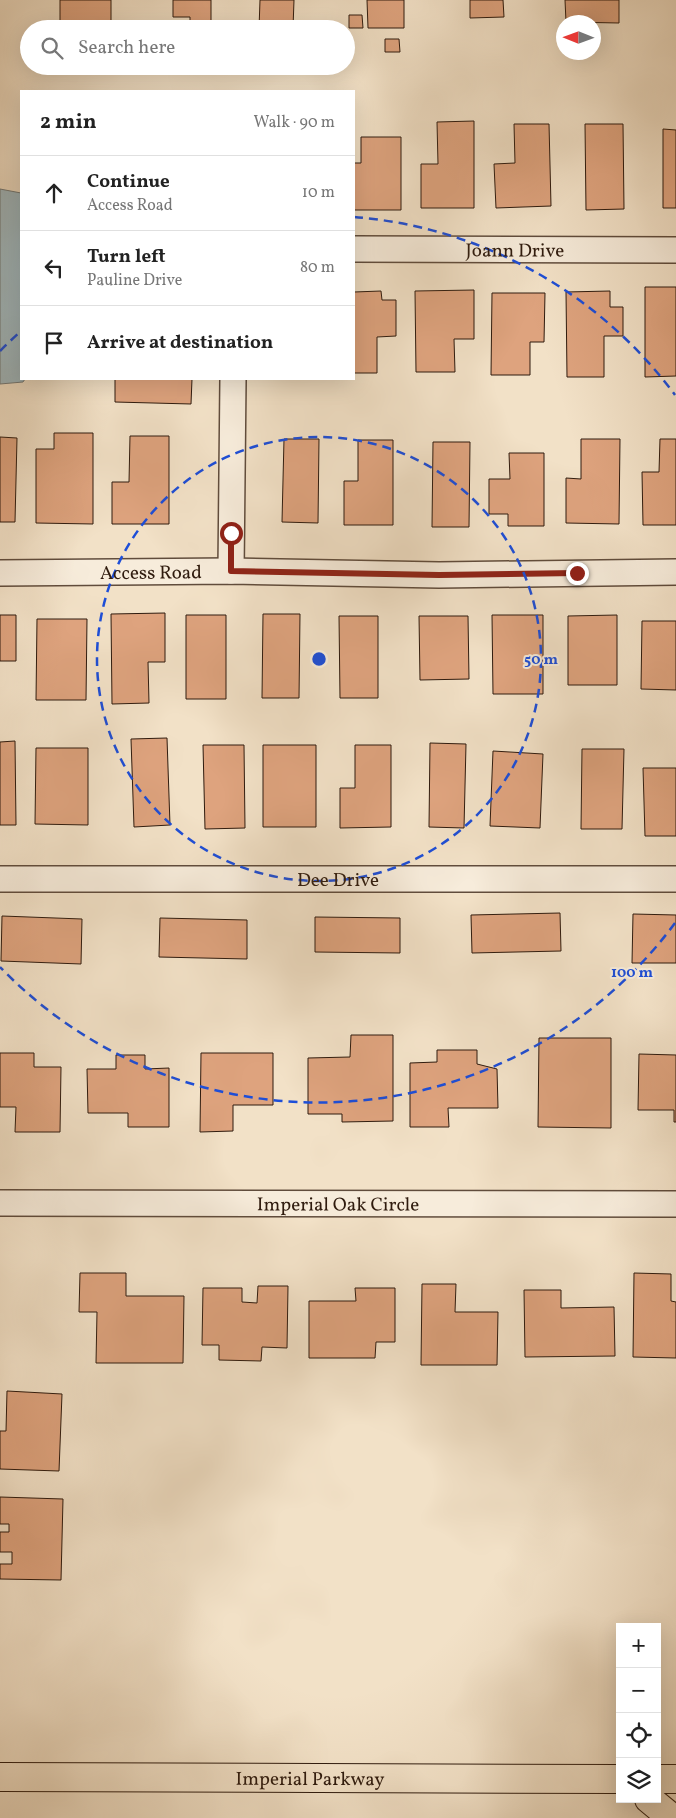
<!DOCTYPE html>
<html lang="en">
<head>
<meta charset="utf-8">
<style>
	:root { --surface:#fff; --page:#f2f2f2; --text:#222; --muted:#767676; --line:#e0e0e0 }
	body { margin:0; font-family:Vollkorn,serif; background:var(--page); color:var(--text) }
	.controls { position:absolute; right:15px; bottom:15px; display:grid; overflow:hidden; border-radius:0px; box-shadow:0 5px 20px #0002 }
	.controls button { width:45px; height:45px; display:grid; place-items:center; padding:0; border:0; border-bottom:1px solid var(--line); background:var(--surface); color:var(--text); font:25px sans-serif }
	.compass { position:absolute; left:556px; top:15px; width:45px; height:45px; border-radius:50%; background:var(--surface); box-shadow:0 5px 20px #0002; rotate:271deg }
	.stop { position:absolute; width:15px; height:15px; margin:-11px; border:4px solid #8f2418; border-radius:50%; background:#fff }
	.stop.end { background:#8f2418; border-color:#fff; box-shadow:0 1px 5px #0008 }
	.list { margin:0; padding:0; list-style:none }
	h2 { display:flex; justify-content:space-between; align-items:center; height:65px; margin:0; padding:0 20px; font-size:21px }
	h2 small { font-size:16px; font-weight:400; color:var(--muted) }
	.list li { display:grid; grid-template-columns:32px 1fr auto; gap:15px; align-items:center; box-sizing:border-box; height:75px; padding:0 20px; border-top:1px solid var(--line) }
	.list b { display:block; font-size:19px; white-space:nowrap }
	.list p { margin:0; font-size:16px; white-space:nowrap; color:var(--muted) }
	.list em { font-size:16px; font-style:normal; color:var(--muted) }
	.icon { flex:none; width:28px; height:28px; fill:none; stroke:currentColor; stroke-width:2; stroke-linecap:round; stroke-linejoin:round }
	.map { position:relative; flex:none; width:676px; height:1818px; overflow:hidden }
	.search { position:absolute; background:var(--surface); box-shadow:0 5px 20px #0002; left:20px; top:20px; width:335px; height:55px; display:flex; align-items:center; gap:12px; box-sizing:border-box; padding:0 18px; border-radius:28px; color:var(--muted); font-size:19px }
	.panel { position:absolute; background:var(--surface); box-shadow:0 5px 20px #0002; left:20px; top:90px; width:335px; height:290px; border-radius:0px }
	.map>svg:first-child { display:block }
	.water { fill:#a1bac1; stroke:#737a79 }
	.building { fill:#dea37e; stroke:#2f1b0e }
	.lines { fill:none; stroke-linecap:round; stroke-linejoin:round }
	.minor-casing { stroke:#604c3c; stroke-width:28 }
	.primary-casing { stroke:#2f1b0e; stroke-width:30 }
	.minor { stroke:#f7ecdb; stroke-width:25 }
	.primary { stroke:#f2e1c7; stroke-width:28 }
	.route { stroke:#8f2418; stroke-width:6 }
	.ring { fill:none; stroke:#1d4ed8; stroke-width:2.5; stroke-dasharray:9 6 }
	.labels { text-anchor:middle; stroke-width:4; stroke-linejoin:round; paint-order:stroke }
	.street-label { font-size:19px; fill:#2f1b0e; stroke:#f7ecdb }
	.centre { fill:#1d4ed8; stroke:#f7ecdb; stroke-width:2.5 }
	.ring-label { font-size:15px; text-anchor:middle; font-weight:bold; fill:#1d4ed8; stroke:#f7ecdb; stroke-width:4; stroke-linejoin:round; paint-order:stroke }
</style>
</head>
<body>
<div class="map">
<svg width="676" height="1818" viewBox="0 0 676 1818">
	<rect width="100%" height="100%" fill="#f2e1c7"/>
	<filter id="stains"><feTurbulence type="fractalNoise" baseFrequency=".004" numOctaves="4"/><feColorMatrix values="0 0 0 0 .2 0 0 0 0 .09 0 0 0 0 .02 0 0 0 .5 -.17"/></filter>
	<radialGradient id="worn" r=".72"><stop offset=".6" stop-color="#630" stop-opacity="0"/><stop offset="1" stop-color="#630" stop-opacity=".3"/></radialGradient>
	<path class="water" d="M0,189L21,193V379H25L23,382L0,384Z"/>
	<path class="building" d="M60,0H111V29H60Z
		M173,0H211V29H190V17H173Z
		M260,0H294L293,28L259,29Z
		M367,0H404V28H368Z
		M470,0H503L504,17L470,18Z
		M565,0H619V23L566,22Z
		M349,15H362L363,28H349Z
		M385,39H399L400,52H385Z
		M474,121V208H421V164H438L437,122Z
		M514,124H549L551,206L496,208L494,164L515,163Z
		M585,124H623L624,209L586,210Z
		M663,129L676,130V208H663Z
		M361,137H401V210H354V163H361Z
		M645,287H676V376L645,377Z
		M474,290V339H454L455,372H416L415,291Z
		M381,291L382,300H396V336L377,337V373H354V292Z
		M610,291V307H623V336H604V377H567L566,292Z
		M492,293H545L544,342H530V375H491Z
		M115,379H192L191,404L115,402Z
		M54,433H93V524L36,523V449H54Z
		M130,436H169V524H112V482H129Z
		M0,437L17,438L15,522H0Z
		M284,439H319L318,523L282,522Z
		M581,439H620L619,524L566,523V478L581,479Z
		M660,439H676V525H643L642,472H659Z
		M358,440H393V525H344V481H358Z
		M433,442H470L469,527H432Z
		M509,453H544V526H508V514H489V479H510Z
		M165,613V662H148L149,703L112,704L111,614Z
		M263,614H300L299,698H262Z
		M0,615H16V661H0Z
		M186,615H226V699H186Z
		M492,615H543V694H493Z
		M617,615V685H568V616Z
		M339,616H378V698H340Z
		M419,616H468L469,679L420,680Z
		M37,619H87L86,700H36Z
		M642,621H676V690L641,689Z
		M167,738L170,825L134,827L131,739Z
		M15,741L16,825H0V742Z
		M430,743L466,744L464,828L429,827Z
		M203,745H244L245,828L205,829Z
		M263,745H316V827H263Z
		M355,745H391V827L340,828V788H355Z
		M36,748H88V825L35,824Z
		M582,749H624L622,829H581Z
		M493,751L543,754L540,828L490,826Z
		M643,768H676V836H645Z
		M560,913L561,951L472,953L471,915Z
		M633,914L676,915V963H632Z
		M2,916L82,919L81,964L1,961Z
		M315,917L400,918V953L315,952Z
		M160,918L247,920V959L159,957Z
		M351,1035H393V1121L342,1122V1114H308V1058L350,1057Z
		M539,1038H611V1128L538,1127Z
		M437,1050H477V1064L497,1069L498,1108H448L449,1127H410V1063L437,1062Z
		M0,1053H34V1067H61L60,1132H15L16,1107H0Z
		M201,1053H273V1105H233V1131L200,1132Z
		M639,1054L676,1055V1122H674V1110H638Z
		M116,1055H145V1069L169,1068V1127H128V1113H88L87,1069H116Z
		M80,1273H126V1296H184L183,1363H96L97,1312H79Z
		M634,1273L671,1274V1301L676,1302V1358L633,1357Z
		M422,1284H456L455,1312H498L497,1365H421Z
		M258,1286H288L287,1348L262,1347L261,1361L219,1360V1345H202L203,1288H242V1302L257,1303Z
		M355,1288H395V1342H376L375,1358H309V1301H356Z
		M524,1290H561V1308L614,1307L615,1356L525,1357Z
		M7,1391L62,1394L59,1471L0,1469V1431H6Z
		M0,1497L63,1499L61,1580L0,1579V1564H12V1552H0V1532H9V1524H0Z"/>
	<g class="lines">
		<defs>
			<g id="minor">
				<path id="s1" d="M354,249L676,250"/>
				<path d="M231,571L233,379"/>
				<path id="s2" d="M0,573L231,571L439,575L676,572"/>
				<path id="s3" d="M0,879H676"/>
				<path id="s4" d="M0,1203L676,1204"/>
			</g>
			<g id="primary">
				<path id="s5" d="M0,1777L620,1779"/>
				<path d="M657,1779H676"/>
				<path d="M649,1799L672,1818"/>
			</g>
		</defs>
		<use href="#minor" class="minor-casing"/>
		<use href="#primary" class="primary-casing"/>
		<use href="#minor" class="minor"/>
		<use href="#primary" class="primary"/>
	</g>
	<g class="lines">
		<path class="route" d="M231,533V571L439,575L577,573"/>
	</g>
	<g class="ring">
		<circle cx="319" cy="659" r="222"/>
		<path d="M675 923A443 443 0 0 1 0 967M0 351A443 443 0 0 1 20 332M354 217A443 443 0 0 1 675 395"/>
	</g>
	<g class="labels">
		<g class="street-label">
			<text dy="7" stroke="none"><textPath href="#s1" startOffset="161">Joann Drive</textPath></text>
			<text dy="7" stroke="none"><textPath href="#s2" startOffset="151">Access Road</textPath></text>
			<text dy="7" stroke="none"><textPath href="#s3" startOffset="338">Dee Drive</textPath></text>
			<text dy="7" stroke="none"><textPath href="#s4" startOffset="338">Imperial Oak Circle</textPath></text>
			<text dy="7" stroke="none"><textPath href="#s5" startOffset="310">Imperial Parkway</textPath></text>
		</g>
	</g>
	<circle cx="319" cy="659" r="8" class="centre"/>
	<g class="ring-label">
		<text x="541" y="664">50 m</text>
		<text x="632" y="977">100 m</text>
	</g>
	<rect width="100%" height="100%" filter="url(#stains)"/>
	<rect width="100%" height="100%" fill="url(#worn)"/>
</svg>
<div class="controls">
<button>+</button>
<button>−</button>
<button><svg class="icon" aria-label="locate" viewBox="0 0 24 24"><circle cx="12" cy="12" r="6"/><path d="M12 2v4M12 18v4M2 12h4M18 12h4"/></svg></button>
<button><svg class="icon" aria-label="layers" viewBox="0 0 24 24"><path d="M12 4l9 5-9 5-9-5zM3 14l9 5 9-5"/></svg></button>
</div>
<svg class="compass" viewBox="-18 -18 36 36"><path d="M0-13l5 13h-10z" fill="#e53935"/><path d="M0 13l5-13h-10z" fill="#767676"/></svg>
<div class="stop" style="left:231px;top:533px"></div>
<div class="stop end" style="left:577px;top:573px"></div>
<div class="search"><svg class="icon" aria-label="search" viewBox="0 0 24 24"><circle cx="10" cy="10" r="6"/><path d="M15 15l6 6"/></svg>Search here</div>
<section class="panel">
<h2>2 min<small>Walk · 90 m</small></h2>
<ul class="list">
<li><svg class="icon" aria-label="ahead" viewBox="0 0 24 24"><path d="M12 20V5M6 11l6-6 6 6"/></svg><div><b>Continue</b><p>Access Road</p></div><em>10 m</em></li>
<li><svg class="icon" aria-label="left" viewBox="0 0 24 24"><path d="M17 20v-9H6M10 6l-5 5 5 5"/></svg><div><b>Turn left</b><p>Pauline Drive</p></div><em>80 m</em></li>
<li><svg class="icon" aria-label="arrive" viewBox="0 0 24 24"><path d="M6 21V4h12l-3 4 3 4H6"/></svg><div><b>Arrive at destination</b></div></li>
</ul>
</section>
</div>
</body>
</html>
